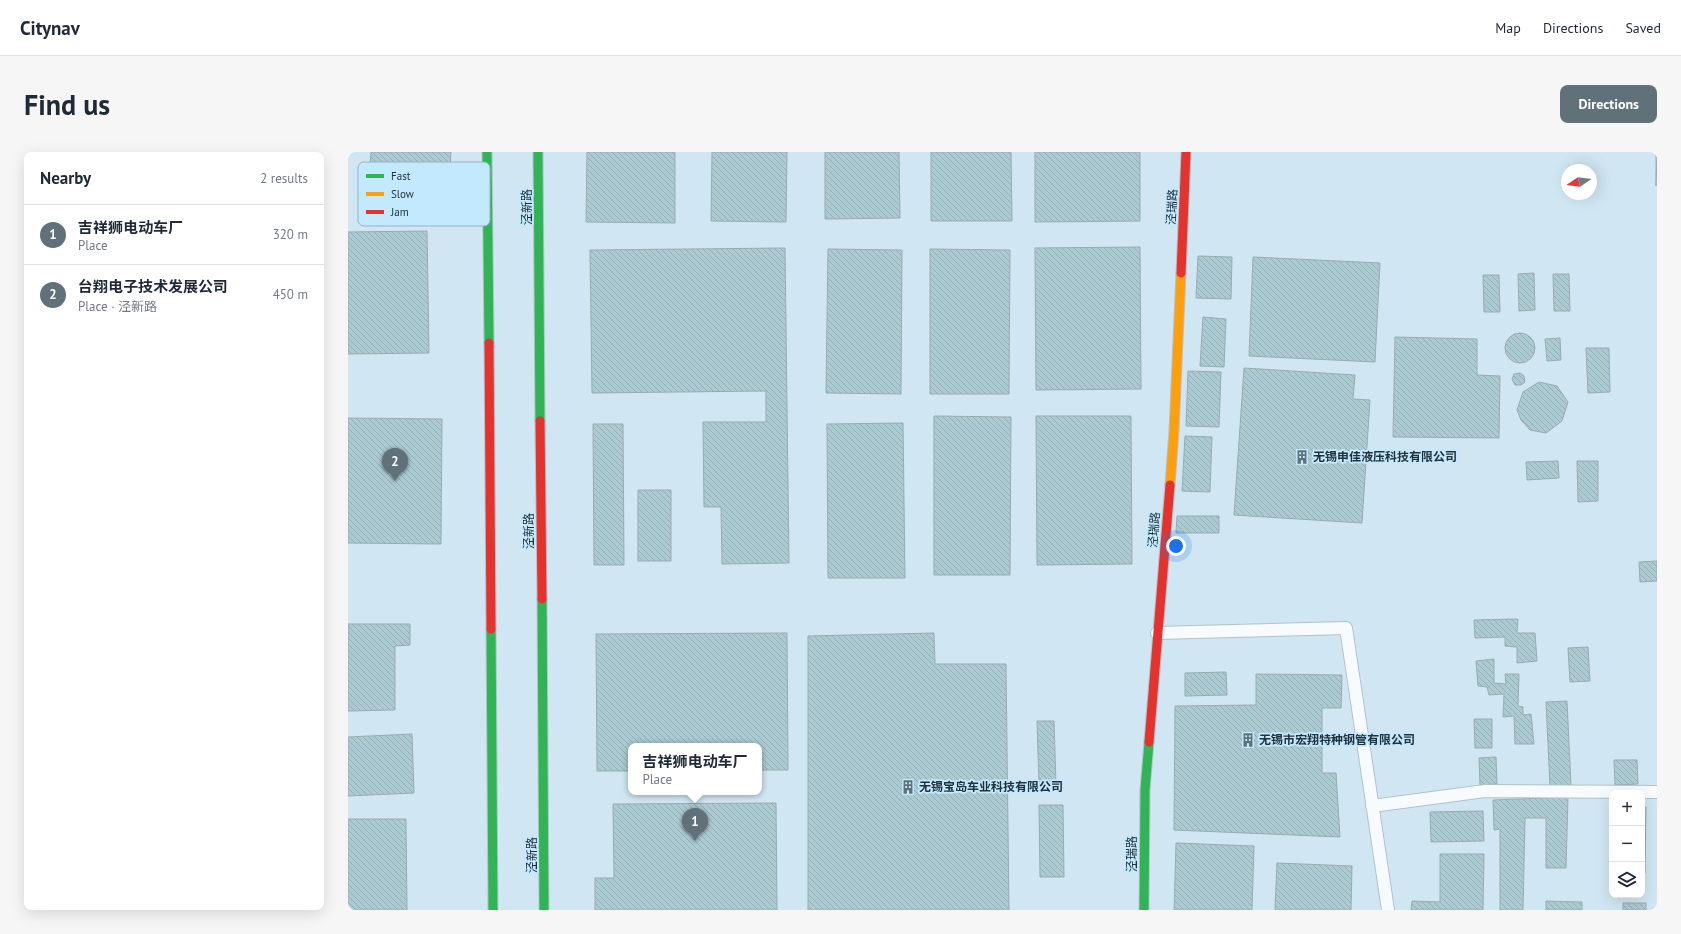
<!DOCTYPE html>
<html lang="en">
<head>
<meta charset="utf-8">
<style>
	:root { --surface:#fff; --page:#f6f6f7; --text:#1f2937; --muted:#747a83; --line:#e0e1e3; --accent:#60717a }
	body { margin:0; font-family:"PT Sans","Noto Sans SC",sans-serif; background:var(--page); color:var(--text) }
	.controls { position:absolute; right:12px; bottom:12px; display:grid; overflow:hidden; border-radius:8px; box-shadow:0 4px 16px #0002 }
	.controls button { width:36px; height:36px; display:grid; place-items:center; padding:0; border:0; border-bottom:1px solid var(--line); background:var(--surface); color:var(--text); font:20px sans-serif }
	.compass { position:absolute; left:1213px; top:12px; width:36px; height:36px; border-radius:50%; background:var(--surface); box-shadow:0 4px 16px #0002; rotate:257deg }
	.you { position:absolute; left:828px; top:394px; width:14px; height:14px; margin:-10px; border:3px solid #fff; border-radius:50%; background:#1a73e8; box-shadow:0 0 0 6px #1a73e833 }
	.badge { display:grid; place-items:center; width:26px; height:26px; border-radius:50%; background:var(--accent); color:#fff; font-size:13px; font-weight:700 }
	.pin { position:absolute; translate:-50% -33px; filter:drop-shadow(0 1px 2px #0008) }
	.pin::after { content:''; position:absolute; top:21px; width:14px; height:12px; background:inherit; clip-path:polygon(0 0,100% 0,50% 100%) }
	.popup { position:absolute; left:280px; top:591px; width:134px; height:52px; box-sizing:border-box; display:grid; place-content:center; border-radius:8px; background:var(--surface); filter:drop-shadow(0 1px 3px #0005); font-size:13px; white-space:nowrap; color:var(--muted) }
	.popup b { font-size:15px; color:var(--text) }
	.popup::after { content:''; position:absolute; left:50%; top:100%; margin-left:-8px; border:8px solid transparent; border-top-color:var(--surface) }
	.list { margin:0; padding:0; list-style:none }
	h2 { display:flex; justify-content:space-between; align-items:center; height:52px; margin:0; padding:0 16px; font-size:17px }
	h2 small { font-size:13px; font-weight:400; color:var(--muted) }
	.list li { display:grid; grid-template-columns:26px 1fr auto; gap:12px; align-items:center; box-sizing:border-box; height:60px; padding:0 16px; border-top:1px solid var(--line) }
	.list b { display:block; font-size:15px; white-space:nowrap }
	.list p { margin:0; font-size:13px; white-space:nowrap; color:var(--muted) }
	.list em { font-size:13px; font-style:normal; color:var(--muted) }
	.icon { flex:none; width:22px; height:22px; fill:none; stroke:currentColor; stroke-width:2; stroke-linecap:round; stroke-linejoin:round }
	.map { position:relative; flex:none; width:1309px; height:758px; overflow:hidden; border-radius:8px }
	header { display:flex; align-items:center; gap:24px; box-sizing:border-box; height:56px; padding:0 20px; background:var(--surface); border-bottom:1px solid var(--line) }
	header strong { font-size:19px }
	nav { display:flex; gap:22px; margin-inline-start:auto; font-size:14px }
	.intro { display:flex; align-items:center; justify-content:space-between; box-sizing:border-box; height:96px; padding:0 24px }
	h1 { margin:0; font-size:28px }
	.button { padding:10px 18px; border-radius:8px; background:var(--accent); color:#fff; font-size:14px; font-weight:700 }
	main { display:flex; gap:24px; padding:0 24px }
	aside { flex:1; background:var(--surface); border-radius:8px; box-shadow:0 4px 16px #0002 }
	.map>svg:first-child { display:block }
	.building { fill:url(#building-back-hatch); stroke:#98abb1 }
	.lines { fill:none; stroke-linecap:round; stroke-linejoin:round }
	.street-casing { stroke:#b1c2cc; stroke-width:14 }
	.fast-casing { stroke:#b1c2cc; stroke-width:11 }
	.slow-casing { stroke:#b1c2cc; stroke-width:11 }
	.jam-casing { stroke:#b1c2cc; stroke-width:11 }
	.street { stroke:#f8fbfd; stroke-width:12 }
	.fast { stroke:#30b455; stroke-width:9 }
	.slow { stroke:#ff9f0a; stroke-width:9 }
	.jam { stroke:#e5322d; stroke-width:9 }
	.labels { text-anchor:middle; stroke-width:3.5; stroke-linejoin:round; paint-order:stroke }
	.street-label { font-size:12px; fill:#23323a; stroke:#c3e9ff }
	.poi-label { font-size:12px; font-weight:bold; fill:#23323a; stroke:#c3e9ff; text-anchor:start }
	.key { fill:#c3e9ff; stroke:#93b2c4; stroke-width:1 }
	.key-label { font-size:11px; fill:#23323a }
</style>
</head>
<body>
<header>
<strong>Citynav</strong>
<nav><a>Map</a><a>Directions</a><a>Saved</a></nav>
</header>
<div class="intro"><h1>Find us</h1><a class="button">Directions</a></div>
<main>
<aside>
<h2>Nearby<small>2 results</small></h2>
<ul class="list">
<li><span class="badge">1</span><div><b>吉祥狮电动车厂</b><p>Place</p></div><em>320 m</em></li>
<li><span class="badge">2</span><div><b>台翔电子技术发展公司</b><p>Place · 泾新路</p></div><em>450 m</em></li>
</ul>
</aside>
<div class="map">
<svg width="1309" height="758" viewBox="0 0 1309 758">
	<defs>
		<pattern id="building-back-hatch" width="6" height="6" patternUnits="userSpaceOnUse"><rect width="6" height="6" fill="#accad2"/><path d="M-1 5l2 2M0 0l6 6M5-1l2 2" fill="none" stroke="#94aeb5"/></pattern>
	</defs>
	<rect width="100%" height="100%" fill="#d0e6f2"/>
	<path class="building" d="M23,0H103L100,44L20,38Z
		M239,0H327V71L238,70Z
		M364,0H439L438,70L363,69Z
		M477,0H551L552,66L477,67Z
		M583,0H663L664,69H583Z
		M687,0H792V69L687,70Z
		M1308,0H1309L1308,34Z
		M79,79L81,201L0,202V80Z
		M792,95L793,237L688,238L687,96Z
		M437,96L441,411L374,412L373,355H356L355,270H418V239L244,241L242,98Z
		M480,97L554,98L553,242L478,241Z
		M582,97L662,98L661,242H582Z
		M850,104L884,105L883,147L848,146Z
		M905,105L1032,111L1027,210L901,204Z
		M1186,121L1187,158L1171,159L1170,122Z
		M1205,122H1221L1222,159H1206Z
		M1135,123H1151L1152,160H1136Z
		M855,165L878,167L876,215L852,214Z
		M1157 196a15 15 0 1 1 30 0a15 15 0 1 1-30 0Z
		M1047,185L1129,187V223L1152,224L1151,286L1045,285Z
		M1212,186L1213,208L1199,209L1197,187Z
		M1238,196H1261L1262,240L1240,241Z
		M896,216L1007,223L1005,247L1022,248L1014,371L886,363Z
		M840,219L873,220L871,275L838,274Z
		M1172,221L1176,224L1177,230L1173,233H1167L1164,227L1166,222Z
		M1191,230L1209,234L1220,250L1214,269L1198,281L1182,278L1173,268L1169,258L1175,240Z
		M586,264L663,265L662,423H586Z
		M688,264H783L784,412L689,413Z
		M0,266L94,267L93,392L0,391Z
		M555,271L557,426H480L479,272Z
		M245,272H275L276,413H246Z
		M837,284L864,285L862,340L834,339Z
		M1210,309L1211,326L1179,328L1178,310Z
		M1229,309H1250V349L1230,350Z
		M290,338H323V409H290Z
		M829,364H871V381H828Z
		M1309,409V429L1292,430L1291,410Z
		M1170,467L1169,481H1187L1189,509L1169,511V495L1157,494V485L1127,486L1126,468Z
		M0,472H62V493L47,494V558L0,559Z
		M439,481L440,618H411V594H283V619H249L248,482Z
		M586,481L587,512H658L661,758H460V484Z
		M1240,495L1242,529L1222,530L1220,496Z
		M1146,507V531L1158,532L1157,522H1171L1170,554L1175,555V563L1183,562L1186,592H1167L1166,564L1155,565L1156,542L1141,543L1139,535L1130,534L1128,509Z
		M878,520L879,543L837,544V521Z
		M908,522L994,523L993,556H974V621H988L992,685L826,678L827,554L908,553Z
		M1219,549L1223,633L1202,634L1198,550Z
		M1126,567H1144V596H1127Z
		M689,569H706L708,633H691Z
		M64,582L66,641L0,644V585Z
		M1148,605L1149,632L1132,633L1131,606Z
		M1266,608H1289L1290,632L1267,633Z
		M1220,645L1218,716H1198V666H1177L1175,758H1152V677L1146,678L1145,648Z
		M428,651L429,758H247V726H266L265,652Z
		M691,653H715L716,725H692Z
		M1294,655H1298L1297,721H1294Z
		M1135,659L1136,689L1083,690L1082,660Z
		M0,667H58L59,758H0Z
		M828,691L906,694L904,758H826Z
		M1092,702H1136L1135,758H1063L1064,749L1092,750Z
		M929,711L1004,714L1003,758H927Z
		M1198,749L1234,750V758H1198Z
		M1275,751H1298V758H1275Z"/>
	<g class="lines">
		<defs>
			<path id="street" d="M809,481L998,476L1040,758
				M1024,654L1137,639L1309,640"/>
			<path id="fast" d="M139,0L141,191
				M190,0L192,269
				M194,447L196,758
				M143,477L145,758
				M796,758L797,638L801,590"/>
			<path id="slow" d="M822,333L826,279L833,121"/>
			<path id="jam" d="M833,121L838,0
				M141,191L143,477
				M192,269L194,447
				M801,590L822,333"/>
		</defs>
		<use href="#street" class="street-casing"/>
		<use href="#fast" class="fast-casing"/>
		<use href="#slow" class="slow-casing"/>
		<use href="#jam" class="jam-casing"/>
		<use href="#street" class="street"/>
		<use href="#fast" class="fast"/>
		<use href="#slow" class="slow"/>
		<use href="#jam" class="jam"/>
	</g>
	<defs>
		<symbol id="building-bare" viewBox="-9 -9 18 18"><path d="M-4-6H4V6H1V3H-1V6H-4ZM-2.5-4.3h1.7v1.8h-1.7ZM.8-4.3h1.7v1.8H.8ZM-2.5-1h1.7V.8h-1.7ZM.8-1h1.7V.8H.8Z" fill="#60717a" stroke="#c3e9ff" stroke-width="2.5" paint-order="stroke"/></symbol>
	</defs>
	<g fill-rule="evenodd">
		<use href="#building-bare" x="944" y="295" width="20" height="20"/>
		<use href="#building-bare" x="890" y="578" width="20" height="20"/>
		<use href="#building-bare" x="550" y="625" width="20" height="20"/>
	</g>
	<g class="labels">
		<g class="street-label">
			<text transform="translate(179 55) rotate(-90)" y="4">泾新路</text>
			<text transform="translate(824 55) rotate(-87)" y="4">泾瑞路</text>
			<text transform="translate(806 378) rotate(-85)" y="4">泾瑞路</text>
			<text transform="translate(181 379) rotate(-90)" y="4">泾新路</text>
			<text transform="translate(784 702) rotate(-90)" y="4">泾瑞路</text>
			<text transform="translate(184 703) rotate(-90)" y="4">泾新路</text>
		</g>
		<g class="poi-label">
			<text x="965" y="309">无锡申佳液压科技有限公司</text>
			<text x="911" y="592">无锡市宏翔特种钢管有限公司</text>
			<text x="571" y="639">无锡宝岛车业科技有限公司</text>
		</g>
	</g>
	<rect x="10" y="10" width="132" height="64" rx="6" class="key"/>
	<rect x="18" y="22" width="18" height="4" fill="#30b455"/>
	<rect x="18" y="40" width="18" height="4" fill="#ff9f0a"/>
	<rect x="18" y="58" width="18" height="4" fill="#e5322d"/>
	<g class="key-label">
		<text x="43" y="28">Fast</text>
		<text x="43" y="46">Slow</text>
		<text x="43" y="64">Jam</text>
	</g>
</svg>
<div class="controls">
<button>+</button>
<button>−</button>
<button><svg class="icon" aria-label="layers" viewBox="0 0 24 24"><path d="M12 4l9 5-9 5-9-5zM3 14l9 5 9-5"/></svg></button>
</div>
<svg class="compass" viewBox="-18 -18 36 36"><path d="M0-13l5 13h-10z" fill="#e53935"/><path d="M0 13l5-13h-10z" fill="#747a83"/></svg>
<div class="you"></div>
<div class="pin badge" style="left:347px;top:689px">1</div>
<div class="popup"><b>吉祥狮电动车厂</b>Place</div>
<div class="pin badge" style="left:47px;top:329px">2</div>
</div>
</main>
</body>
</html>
